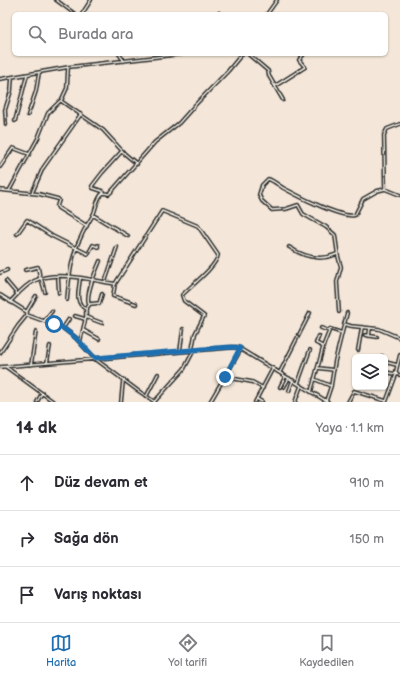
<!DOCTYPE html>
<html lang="tr">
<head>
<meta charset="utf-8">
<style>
	:root { --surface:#fff; --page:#f7f7f7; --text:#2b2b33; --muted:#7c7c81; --line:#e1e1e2; --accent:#1f6fb2 }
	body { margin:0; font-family:"Balsamiq Sans",sans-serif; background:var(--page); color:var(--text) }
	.controls { position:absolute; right:12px; bottom:12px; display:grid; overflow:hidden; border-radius:6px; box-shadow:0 1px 3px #0004 }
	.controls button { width:36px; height:36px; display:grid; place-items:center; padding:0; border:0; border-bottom:1px solid var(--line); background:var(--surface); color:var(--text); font:20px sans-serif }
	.stop { position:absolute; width:12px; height:12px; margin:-9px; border:3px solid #1f6fb2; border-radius:50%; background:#fff }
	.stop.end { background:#1f6fb2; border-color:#fff; box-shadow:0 1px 4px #0008 }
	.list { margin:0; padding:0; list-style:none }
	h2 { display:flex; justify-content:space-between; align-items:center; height:52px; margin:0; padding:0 16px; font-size:17px }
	h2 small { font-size:13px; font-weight:400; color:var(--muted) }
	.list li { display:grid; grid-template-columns:26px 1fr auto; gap:12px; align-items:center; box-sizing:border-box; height:56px; padding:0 16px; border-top:1px solid var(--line) }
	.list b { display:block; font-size:15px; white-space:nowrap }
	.list em { font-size:13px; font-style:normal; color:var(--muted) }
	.icon { flex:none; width:22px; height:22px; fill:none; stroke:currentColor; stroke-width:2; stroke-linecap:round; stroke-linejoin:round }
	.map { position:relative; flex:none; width:400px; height:402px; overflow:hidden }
	.search { position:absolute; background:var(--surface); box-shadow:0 1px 3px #0004; left:12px; right:12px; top:12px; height:44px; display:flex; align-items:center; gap:10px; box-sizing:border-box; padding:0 14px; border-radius:6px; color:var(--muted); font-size:15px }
	.sheet { height:220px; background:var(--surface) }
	nav { display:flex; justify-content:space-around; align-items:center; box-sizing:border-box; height:56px; border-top:1px solid var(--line); background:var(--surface); font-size:11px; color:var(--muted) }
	nav a { display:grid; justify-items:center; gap:2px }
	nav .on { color:var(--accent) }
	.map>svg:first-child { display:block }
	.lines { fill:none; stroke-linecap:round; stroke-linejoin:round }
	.minor-casing { stroke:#2b2b2b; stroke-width:4.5 }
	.minor { stroke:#f7f3e8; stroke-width:1.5 }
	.route { stroke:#1f6fb2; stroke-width:5 }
</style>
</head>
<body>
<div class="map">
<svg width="400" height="402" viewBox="0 0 400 402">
	<rect width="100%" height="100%" fill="#f4e7d9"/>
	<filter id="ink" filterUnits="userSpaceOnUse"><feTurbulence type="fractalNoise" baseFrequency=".025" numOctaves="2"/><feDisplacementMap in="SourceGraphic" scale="8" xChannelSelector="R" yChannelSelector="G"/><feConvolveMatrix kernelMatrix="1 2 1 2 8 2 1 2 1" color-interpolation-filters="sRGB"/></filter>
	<g filter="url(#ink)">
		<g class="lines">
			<defs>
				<path id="minor" d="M56,0L75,14
					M219,13L220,14
					M82,14L91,0
					M267,14L277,0
					M119,54L124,61
					M248,54L268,71L269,76L283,100
					M68,68L67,88L61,101L103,130L125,154L137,164
					M0,79L69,67L182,54
					M275,86L305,67L299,60L304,54
					M28,115L36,91L39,73
					M15,121L27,75
					M6,125L5,110L11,91L12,77
					M0,167L13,148L29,154
					M385,189L384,135L387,129L400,124
					M0,190L39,194L58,199L59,200L57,206L58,208L87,226
					M9,191L38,138L48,113L60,101
					M32,193L43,168L81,114
					M104,193L102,191L93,188L92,186L102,173L122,151
					M93,215L128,236
					M17,234L27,220L52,236L88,254L93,245L98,247V245
					M289,247C304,257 321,261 337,254
					M25,270L38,267L40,278
					M0,273L7,270
					M58,277L59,293
					M41,278L45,292
					M80,279C79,290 74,303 86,309V317L80,342
					M6,281L17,294
					M105,282L117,247
					M115,284L113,296L136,304
					M0,295L27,312V314
					M67,300C69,278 71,256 81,237C84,229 89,222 93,215C97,207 96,199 103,193L109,194L111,192L155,142L179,123L196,104L228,71L242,54
					M10,302C17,295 25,285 34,281C56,270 92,280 115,284L162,211L198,226L218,255C216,267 191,286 182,295L184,301L204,316L195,334L192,350
					M89,304C85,294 96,271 100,261
					M99,304L102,294
					M86,309L90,304L99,303
					M27,311L36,296
					M339,312L337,282L341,267L338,256L335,235L326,227L303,214L298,205L286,209L272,210L262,201L259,195L262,185L268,179C275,181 280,187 287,190C300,197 343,219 355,215L363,199L377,191L385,189L400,195
					M75,316L85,319
					M86,317L102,323
					M44,321L52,311
					M344,324L351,326L379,329L400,338
					M63,328L69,319
					M321,328L329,331
					M83,330L99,339
					M365,335L377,337
					M319,336L316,343L322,346
					M369,336L370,328
					M358,350L362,327
					M180,351L183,329
					M0,353L18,326L27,315L63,328L76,338L94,358L137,390L155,402
					M382,357V356
					M385,362L397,365
					M47,363L50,346
					M31,365L36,331
					M0,367L237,347L328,402
					M6,367L54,402
					M318,368L334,370
					M280,372L310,313
					M385,372L400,375
					M225,377L252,382L263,388
					M314,379L331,386
					M298,383L310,350
					M280,387L285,377
					M284,387L289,378
					M289,391L293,380
					M311,392L324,344L330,329L342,333
					M146,397L158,374
					M257,399L262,402
					M326,401L331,386L335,361L347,313
					M37,402L42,393
					M121,402L123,381
					M154,402L184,369L194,350
					M210,402L241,349
					M255,402L273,368
					M295,402L301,386
					M348,402L354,391L386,401
					M386,402L396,375V371L400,355"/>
			</defs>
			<use href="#minor" class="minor-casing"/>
			<use href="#minor" class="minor"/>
		</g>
	</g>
	<g class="lines" filter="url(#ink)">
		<path class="route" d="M54,324L63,328L76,338L95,358L216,348L232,347L240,348L225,377"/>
	</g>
</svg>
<div class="controls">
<button><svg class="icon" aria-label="layers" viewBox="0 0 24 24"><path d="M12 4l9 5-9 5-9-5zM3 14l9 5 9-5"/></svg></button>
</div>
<div class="stop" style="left:54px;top:324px"></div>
<div class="stop end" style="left:225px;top:377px"></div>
<div class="search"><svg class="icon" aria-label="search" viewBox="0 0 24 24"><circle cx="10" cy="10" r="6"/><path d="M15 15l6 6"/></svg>Burada ara</div>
</div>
<section class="sheet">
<h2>14 dk<small>Yaya · 1.1 km</small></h2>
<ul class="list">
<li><svg class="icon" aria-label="ahead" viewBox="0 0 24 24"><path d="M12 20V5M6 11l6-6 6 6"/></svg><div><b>Düz devam et</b></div><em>910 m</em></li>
<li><svg class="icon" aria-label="right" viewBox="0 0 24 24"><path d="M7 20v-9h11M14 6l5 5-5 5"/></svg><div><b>Sağa dön</b></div><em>150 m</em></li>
<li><svg class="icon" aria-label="arrive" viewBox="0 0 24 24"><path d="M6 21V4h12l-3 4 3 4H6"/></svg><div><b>Varış noktası</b></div></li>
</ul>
</section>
<nav>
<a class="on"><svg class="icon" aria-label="map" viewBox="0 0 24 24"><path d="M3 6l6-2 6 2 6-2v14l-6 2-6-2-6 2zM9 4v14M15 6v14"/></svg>Harita</a>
<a><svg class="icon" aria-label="directions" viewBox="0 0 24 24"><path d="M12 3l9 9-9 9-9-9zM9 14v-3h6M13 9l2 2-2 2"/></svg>Yol tarifi</a>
<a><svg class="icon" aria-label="saved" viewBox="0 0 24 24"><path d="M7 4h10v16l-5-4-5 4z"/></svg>Kaydedilen</a>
</nav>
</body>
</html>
